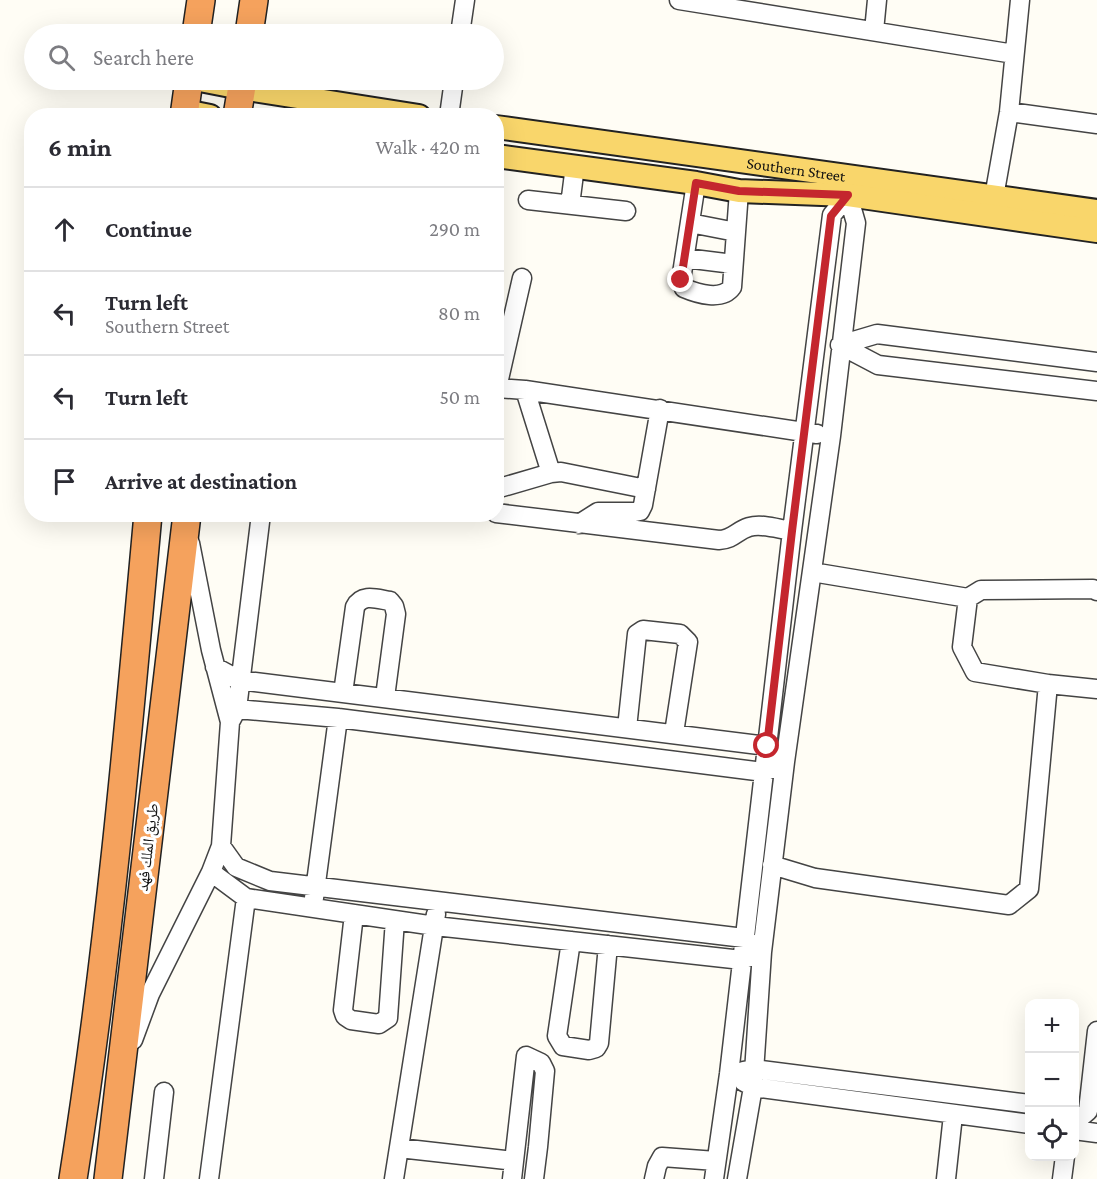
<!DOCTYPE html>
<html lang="en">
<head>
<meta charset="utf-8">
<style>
	:root { --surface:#fff; --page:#f2f2f3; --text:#2b2b33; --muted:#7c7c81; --line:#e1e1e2 }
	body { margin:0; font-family:"Crimson Pro","Noto Naskh Arabic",serif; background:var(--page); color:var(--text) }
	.controls { position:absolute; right:18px; bottom:18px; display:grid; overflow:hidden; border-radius:12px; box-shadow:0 6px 24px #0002 }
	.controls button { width:54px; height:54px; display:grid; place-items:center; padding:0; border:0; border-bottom:2px solid var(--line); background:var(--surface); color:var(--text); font:30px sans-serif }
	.stop { position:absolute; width:18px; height:18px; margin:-14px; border:4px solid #c4262e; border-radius:50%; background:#fff }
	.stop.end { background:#c4262e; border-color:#fff; box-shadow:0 2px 6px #0008 }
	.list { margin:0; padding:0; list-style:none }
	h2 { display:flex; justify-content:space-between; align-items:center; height:78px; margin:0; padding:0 24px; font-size:26px }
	h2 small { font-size:20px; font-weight:400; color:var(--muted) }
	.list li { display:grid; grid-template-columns:39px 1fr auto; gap:18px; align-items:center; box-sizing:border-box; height:84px; padding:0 24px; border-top:2px solid var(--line) }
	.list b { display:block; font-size:22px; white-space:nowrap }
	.list p { margin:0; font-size:20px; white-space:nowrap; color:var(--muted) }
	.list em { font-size:20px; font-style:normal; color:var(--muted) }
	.icon { flex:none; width:33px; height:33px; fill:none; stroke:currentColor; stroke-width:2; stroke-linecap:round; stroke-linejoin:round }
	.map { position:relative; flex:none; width:1097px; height:1179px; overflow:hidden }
	.search { position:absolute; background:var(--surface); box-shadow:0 6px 24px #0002; left:24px; top:24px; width:480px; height:66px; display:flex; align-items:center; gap:15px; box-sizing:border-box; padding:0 21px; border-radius:33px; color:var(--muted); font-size:22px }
	.panel { position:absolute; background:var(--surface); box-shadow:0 6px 24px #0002; left:24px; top:108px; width:480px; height:414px; border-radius:24px }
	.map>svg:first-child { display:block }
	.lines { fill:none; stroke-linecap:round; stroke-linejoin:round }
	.minor-casing { stroke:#444; stroke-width:21 }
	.major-casing { stroke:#222; stroke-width:26 }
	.highway-casing { stroke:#222; stroke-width:30 }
	.minor { stroke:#fff; stroke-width:18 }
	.major { stroke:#f9d66b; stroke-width:22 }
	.highway { stroke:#f5a25d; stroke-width:27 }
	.route { stroke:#c4262e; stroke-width:8 }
	.labels { text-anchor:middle; stroke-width:6; stroke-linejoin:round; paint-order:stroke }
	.street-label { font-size:16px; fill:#111; stroke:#fff }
</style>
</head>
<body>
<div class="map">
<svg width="1097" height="1179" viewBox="0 0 1097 1179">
	<rect width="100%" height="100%" fill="#fffdf5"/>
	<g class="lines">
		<defs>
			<path id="minor" d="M679,0L1014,54
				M874,31L877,0
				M460,34L465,0
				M1009,112L1097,124
				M449,116L454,80
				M696,183L681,280L684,288C698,294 722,301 732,287L739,191
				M994,197L1009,112L1020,0
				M528,200L626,211
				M570,205L575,166
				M690,223L736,232
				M685,258L733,264
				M840,345L878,365L1097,391
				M840,345L877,334L1097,362
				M496,388L525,390L817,434
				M497,388L522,278
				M525,390L551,473
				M496,489L551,473L561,472L646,489
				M496,513L719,540C734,539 736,531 749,527C762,523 778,529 792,531
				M579,524L598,512H635L640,511L643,505L660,409
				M812,572L968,598L981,590L1093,589L1097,591
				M215,667L239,680L767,746L785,762L764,772L338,718L237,709L230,722
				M1048,684L1097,689
				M343,693L355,607C362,593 377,599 390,601L394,606L396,614L385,697
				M237,709L261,514
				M627,728L637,634L643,630L680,634L688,642L674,733
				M772,865L815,878L1009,905L1029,889L1048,684L975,672L962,647L968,598
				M211,872L246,898L435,926L742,960L762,952L744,938L270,881L236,867L221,846
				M314,898L338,718
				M354,914L343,1010L345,1016L351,1020L379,1024L388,1018L395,920
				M571,941L557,1036L563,1046L589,1050L596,1048L599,1043L608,945
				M133,1040L150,994L211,872L221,846L230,722L211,650L190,543
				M743,1071L754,1069L1030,1104
				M744,1082L753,1087L1030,1124
				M1074,1123L1088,1111L1097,1031
				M1074,1130L1097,1133
				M399,1148L514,1161
				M154,1179L164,1092
				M209,1179L246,898
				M394,1179L436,914
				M512,1179L526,1056L541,1063L545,1071L538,1147L534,1179
				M654,1179L657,1166L662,1157L716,1161
				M714,1179L729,1074L792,531L832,215L848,195
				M737,1179L753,1087L762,952L785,762L831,436L856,223L848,195
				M946,1179L953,1115
				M1062,1179L1065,1156"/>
			<g id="major">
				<path d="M200,80L241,88L419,116"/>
				<path d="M185,111L210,116"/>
				<path id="s1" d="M496,127L1097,211"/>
				<path d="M496,156L696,183L739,191L848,195L1097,231"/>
			</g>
			<path id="highway" d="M196,34L201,0
				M249,34L254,0
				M184,116L189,80
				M237,116L243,80
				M73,1179C108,959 128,736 148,514
				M108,1179L187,514"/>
		</defs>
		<use href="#minor" class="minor-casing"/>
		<use href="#major" class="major-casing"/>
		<use href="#highway" class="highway-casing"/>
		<use href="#minor" class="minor"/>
		<use href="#major" class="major"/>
		<use href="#highway" class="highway"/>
	</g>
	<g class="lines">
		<path class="route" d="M681,280L696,183L739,191L848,195L831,216L792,531L767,746"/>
	</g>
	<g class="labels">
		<g class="street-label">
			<text dy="6" stroke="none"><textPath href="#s1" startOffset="303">Southern Street</textPath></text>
			<text transform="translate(147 847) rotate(-83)" y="6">طريق الملك فهد</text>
		</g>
	</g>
</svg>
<div class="controls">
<button>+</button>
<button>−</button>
<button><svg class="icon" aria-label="locate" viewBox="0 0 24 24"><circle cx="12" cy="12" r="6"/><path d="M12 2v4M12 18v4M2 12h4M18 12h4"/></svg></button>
</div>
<div class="stop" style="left:767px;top:746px"></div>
<div class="stop end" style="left:681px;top:280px"></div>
<div class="search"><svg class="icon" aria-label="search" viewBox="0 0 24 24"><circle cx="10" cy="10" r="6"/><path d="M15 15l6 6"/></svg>Search here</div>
<section class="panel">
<h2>6 min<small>Walk · 420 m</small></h2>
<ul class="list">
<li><svg class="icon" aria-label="ahead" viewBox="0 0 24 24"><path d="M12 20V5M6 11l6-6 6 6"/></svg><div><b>Continue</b></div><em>290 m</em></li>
<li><svg class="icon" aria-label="left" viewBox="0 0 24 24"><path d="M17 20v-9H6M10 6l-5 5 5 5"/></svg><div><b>Turn left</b><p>Southern Street</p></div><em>80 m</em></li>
<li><svg class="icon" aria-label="left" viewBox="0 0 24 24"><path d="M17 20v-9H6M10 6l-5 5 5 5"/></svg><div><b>Turn left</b></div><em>50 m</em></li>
<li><svg class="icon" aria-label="arrive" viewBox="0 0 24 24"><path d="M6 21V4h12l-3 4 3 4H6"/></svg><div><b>Arrive at destination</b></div></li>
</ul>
</section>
</div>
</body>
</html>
